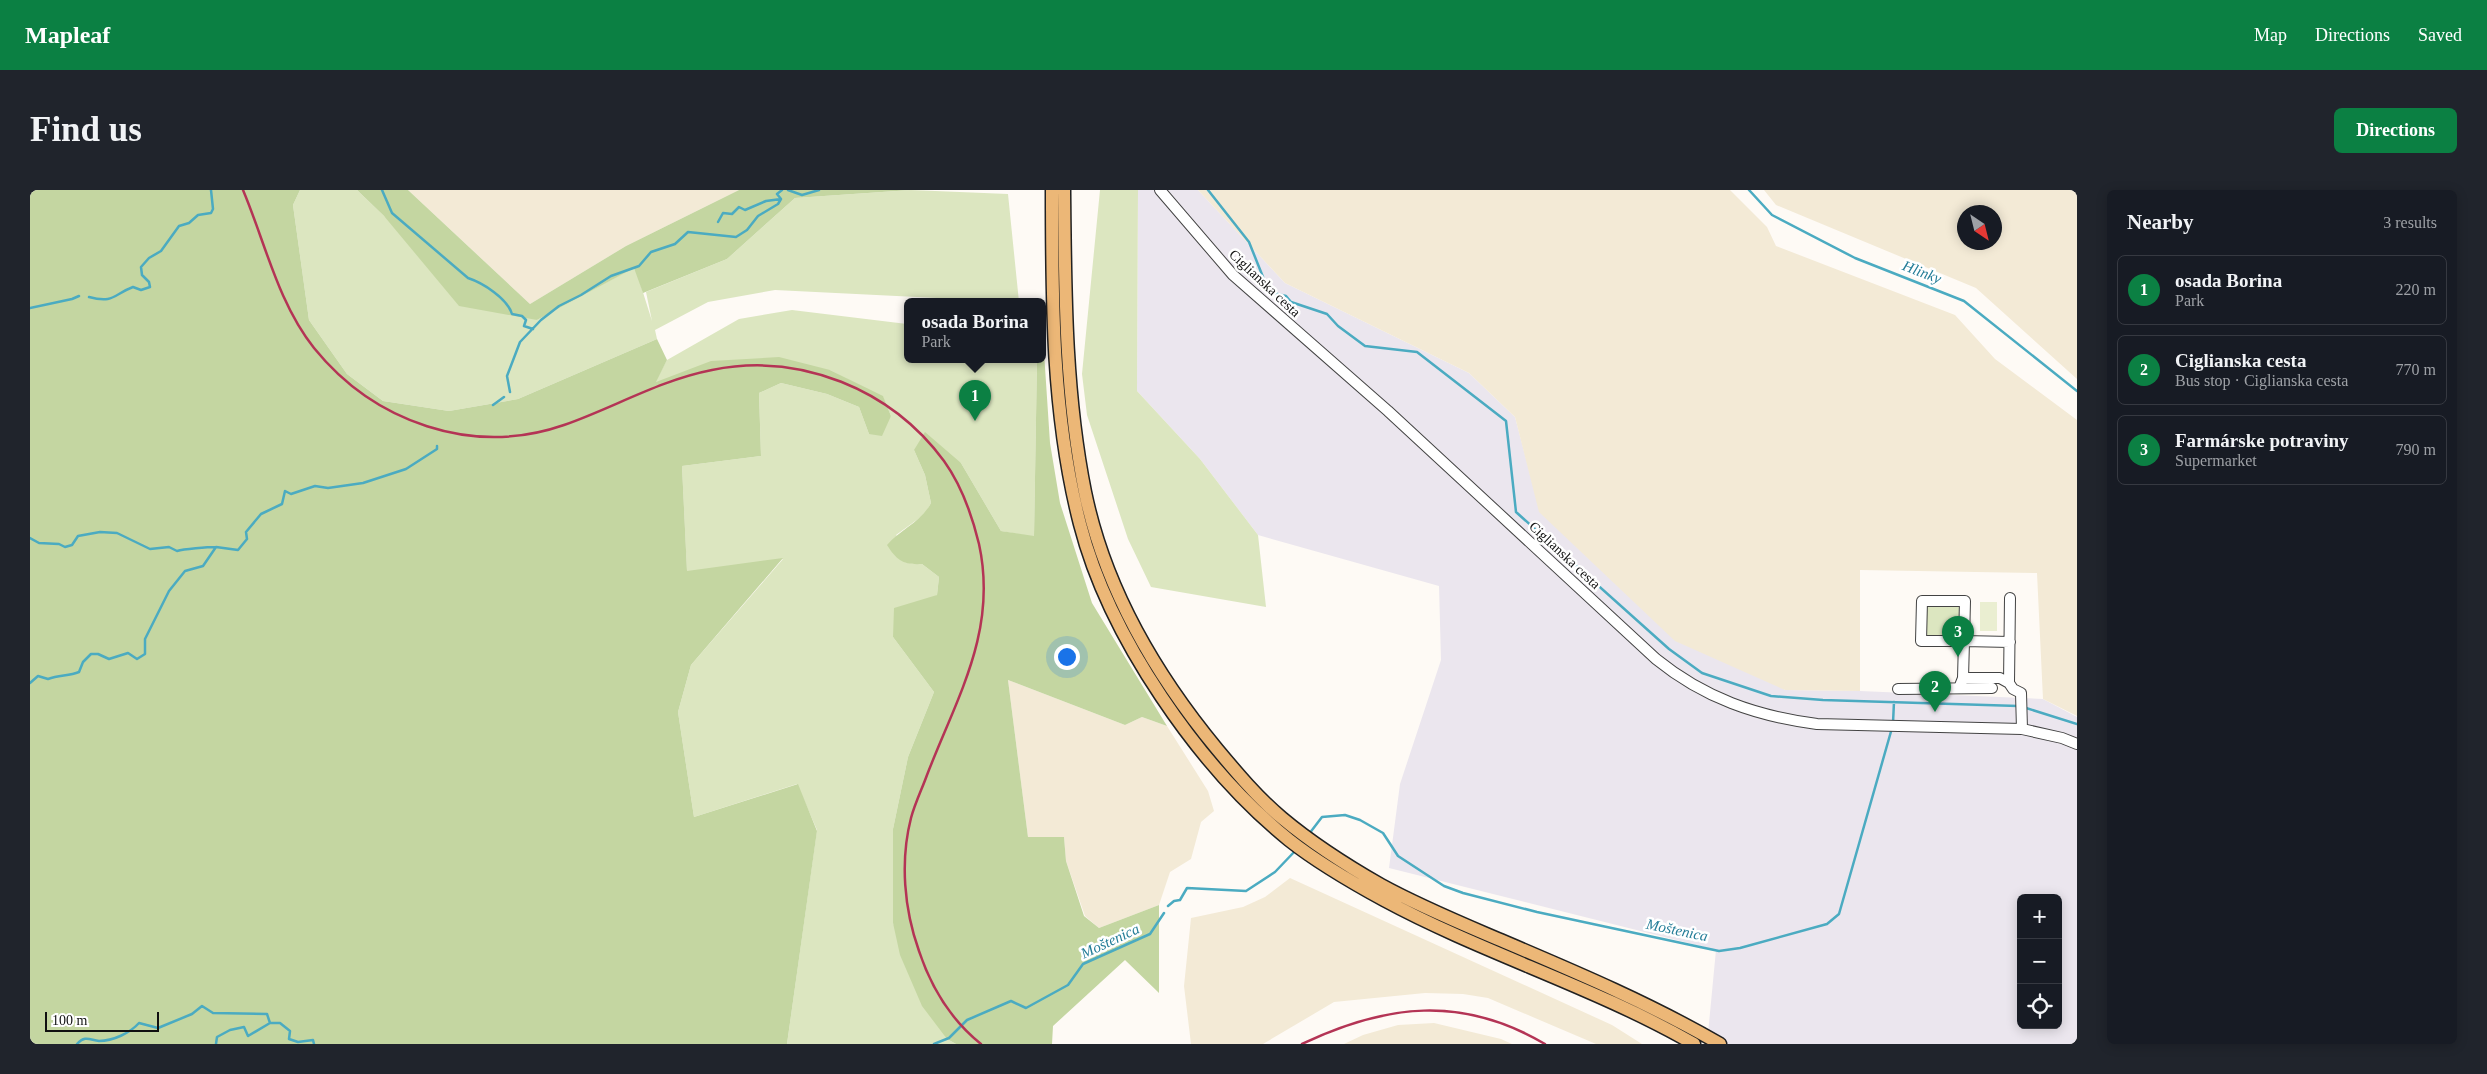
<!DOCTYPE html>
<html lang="en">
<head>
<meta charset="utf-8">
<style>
	:root { --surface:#171b24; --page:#20242c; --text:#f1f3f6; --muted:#9ea1a6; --line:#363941; --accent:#0b8043 }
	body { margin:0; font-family:"Times New Roman",serif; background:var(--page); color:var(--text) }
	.controls { position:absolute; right:15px; bottom:15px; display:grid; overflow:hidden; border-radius:8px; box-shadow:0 2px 12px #0003 }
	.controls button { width:45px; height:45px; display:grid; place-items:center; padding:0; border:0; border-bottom:1px solid var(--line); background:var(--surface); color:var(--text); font:25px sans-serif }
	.compass { position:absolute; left:1927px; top:15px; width:45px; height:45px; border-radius:50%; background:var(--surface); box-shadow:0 2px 12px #0003; rotate:145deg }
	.scale { position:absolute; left:15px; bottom:12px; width:114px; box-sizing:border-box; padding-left:5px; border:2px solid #101010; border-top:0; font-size:14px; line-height:18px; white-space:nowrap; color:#101010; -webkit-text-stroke:4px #fff; paint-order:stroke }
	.you { position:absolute; left:1036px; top:466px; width:18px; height:18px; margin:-12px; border:4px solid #fff; border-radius:50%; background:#1a73e8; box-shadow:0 0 0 8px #1a73e833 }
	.badge { display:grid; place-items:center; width:32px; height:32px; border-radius:50%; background:var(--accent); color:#fff; font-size:16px; font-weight:700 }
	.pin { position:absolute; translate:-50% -41px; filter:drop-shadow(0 1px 2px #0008) }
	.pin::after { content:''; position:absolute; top:26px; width:18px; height:15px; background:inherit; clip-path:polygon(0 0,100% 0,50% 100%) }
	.popup { position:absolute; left:874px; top:108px; width:142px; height:65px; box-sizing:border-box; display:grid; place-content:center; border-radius:8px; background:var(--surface); filter:drop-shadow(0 1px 4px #0005); font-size:16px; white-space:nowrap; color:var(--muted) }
	.popup b { font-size:19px; color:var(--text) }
	.popup::after { content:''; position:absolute; left:50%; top:100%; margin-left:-10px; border:10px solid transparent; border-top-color:var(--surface) }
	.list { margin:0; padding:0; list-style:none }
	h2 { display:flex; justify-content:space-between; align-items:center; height:65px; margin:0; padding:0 20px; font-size:21px }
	h2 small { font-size:16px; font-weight:400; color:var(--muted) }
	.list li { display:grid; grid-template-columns:32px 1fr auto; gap:15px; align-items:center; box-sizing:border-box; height:70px; margin:0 10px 10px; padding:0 10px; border:1px solid var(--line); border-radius:8px }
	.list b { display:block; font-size:19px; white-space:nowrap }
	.list p { margin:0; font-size:16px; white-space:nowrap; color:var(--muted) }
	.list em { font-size:16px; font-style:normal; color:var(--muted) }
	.icon { flex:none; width:28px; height:28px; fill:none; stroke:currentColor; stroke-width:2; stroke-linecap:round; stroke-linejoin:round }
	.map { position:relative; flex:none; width:2047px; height:854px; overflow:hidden; border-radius:8px }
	header { display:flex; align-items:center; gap:30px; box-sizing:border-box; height:70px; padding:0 25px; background:var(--accent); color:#fff }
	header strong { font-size:24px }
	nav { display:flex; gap:28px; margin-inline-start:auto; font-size:18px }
	.intro { display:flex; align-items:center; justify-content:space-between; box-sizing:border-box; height:120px; padding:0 30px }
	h1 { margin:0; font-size:35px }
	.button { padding:12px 22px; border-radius:8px; background:var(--accent); color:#fff; font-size:18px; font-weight:700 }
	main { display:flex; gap:30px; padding:0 30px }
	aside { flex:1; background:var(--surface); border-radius:8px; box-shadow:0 2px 12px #0003 }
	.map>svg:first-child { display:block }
	.industrial { fill:#ebe6ee; fill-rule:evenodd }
	.farmland { fill:#f3ead6; fill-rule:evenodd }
	.green { fill:#dce6c0 }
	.forest { fill:#c4d6a1 }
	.pitch { fill:#eaeed1 }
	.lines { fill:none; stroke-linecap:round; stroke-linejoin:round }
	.stream { stroke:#4babc1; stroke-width:2.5 }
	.minor-casing { stroke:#434343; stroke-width:12 }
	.major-casing { stroke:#212121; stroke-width:15 }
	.minor { stroke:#fff; stroke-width:10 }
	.major { stroke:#ecb777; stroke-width:12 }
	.rail { stroke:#b43455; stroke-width:2.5 }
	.labels { text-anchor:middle; stroke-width:5; stroke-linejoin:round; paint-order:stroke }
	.street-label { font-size:14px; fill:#101010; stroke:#fff }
	.water-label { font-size:15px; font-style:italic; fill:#247d98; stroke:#fff }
</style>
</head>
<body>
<header>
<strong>Mapleaf</strong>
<nav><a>Map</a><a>Directions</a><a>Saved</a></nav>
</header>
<div class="intro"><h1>Find us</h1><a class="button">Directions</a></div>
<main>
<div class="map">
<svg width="2047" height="854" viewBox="0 0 2047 854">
	<rect width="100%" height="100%" fill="#fefaf5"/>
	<path class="industrial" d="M1108,0H1168L1255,93L1439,183L1485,227L1510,322L1755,500L1830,501L2013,509L2047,527V854H1677L1686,760L1359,678L1370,594L1411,470L1409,396L1228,345L1170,269L1107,201ZM1991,708H2028V835H1991Z"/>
	<path class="farmland" d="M378,0H709L596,56L500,114Z
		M1168,0H1700L1737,37L1746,56L1925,125L1965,169L2047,230V526L2013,509L2007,383L1830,380V501L1755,500L1645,451L1509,322L1485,227L1439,183L1255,93Z
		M1734,0H2047V189L1946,98L1746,15ZM1934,22H1964V52H1934Z
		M978,490L1095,535L1112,527L1137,536L1178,601L1184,621L1171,632L1161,669L1140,682L1129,715L1069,738L1055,726L1036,671L1034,647H998Z
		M1260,688L1582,835L1612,854H1566L1458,808L1433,804L1395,803L1304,812L1233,854H1161L1154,796L1161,728L1213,717L1235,707Z
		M1404,833L1471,849L1482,854H1314L1333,845L1368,835Z"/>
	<path class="green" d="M270,0H327L354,26L507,130L605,77L622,131L616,102L697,69L765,8L881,0L978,4L989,112L745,100L678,112L625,140L627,149L488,209L419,221L353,211L317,184L279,130L263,15Z
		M1070,0H1108L1107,201L1170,269L1228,345L1236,417L1121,397L1098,349L1057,225L1052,184Z
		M762,120L877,134L878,170H1007L1004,347L971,341L931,273L884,260L895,285L901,313L895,324L866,345L892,374L909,387L907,405L863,447L904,502L878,567L863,639V733L917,849L926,854H757L787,640L767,594L664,627L648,522L661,475L753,369L657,382L652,276L731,266L729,203L751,193L797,204L829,217L839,244L861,226L853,207L800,180L625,192L637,170L709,129Z
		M1899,414H1929L1932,418L1931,445L1927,448H1900L1896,444L1897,417Z"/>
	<path class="forest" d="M0,0H270L263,15L279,130L317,184L353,211L419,221L488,209L627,149L637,170L626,192L681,171L749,167L800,180L853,206L861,226L852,246L839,244L829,217L797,204L751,193L729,203L731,266L652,276L657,381L753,368L661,475L648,522L664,627L768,594L787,641L757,854H0Z
		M327,0H378L500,114L596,56L709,0H881L765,8L697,69L613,103L604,78L507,130L429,116L354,26Z
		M1013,147L1020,253L1030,313L1062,413L1137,536L1112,527L1095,535L978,490L998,647H1034L1036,671L1054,726L1069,738L1129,715V803L1095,770L1023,836L1022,854H926L917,849L892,816L870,765L863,733V639L878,567L904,502L863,447L864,418L907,405L909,387L892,374C874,375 867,371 857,355C871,339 891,332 901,313L895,285L884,260L895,242L931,273L971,341L1004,346L1007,170H1012Z"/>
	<path class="pitch" d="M1950,412H1967V441H1950Z"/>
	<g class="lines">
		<path class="stream" d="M352,0L362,23L438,88C453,93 477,108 482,124L492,126L496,130L494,136L503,139
			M758,0L772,5L789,0
			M1178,0L1219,52L1239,102L1256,106L1261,112L1297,124L1308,136L1335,156L1387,162L1476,231L1486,322L1639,459L1672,483L1741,506L1793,510L1988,516
			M1719,0L1742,25L1825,68L1934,111L2047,201
			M688,32L693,23L702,24L709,17L715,20L736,11L751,9
			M59,107C84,114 84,104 103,97L111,100L120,97L119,92L112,85L111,77L119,68L131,61L149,36L159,33L168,25L181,23L183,19L181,0
			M0,118L42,109L49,106
			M480,202L477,186L490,152L511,130L529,116L551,105L581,86L609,76L621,62L645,54L658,42L706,47L717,40L728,26L748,14L751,9L747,4L752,0
			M463,215L474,207
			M0,348L9,353L29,354L35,357L42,355L48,346L70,342L87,343L120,359L139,357L147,361C154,359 177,357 186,357
			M0,493L8,486L18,489C30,485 39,486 49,482L53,472L61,464H68L79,469L98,463L107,469L115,464V449L139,401L155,381L173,376L186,357L208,360L217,349L216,342L231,324L252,314L255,301L261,304L285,296L298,298L333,293L376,279L407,259V256
			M1993,517L2047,534
			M1863,533L1864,512
			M1279,644L1292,627L1315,625L1330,630L1353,643L1368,666L1414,696L1433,703L1507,722L1670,757L1689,761L1710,758L1797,734L1809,724L1862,538
			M1138,716L1144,711L1150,710L1157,698L1216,701L1245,682L1266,660
			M47,854C55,845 60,850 69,851C83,851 100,843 109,833L128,838L162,824L172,816L183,823L237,824L240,833H250L260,841L259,849L268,852L283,850L284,854
			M186,854L187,847L200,840L214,837L218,846L240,833
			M904,854L919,848L937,830L981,811L996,818L1038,795L1053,774L1120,744L1134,723"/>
		<defs>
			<path id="minor" d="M1130,0L1203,85L1358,221L1626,469C1674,508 1726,526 1787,534L1992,539L2032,548L2047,554
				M1980,408L1979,493L1983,499L1991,503L1992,539
				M1933,488H1970L1979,493
				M1929,498L1933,488L1934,451H1891L1892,411H1935L1934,451L1980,452
				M1868,499L1962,498"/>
			<path id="major" d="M1022,0C1022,111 1022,226 1050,334C1079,447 1169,577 1259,650C1288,673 1321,692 1354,710C1454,764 1565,797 1664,854
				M1034,0C1035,101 1035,202 1055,302C1075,399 1125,484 1187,559C1207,583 1228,608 1252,628C1283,654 1316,675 1351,695C1391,717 1433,734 1475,752C1548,783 1621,814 1690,854"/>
		</defs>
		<use href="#minor" class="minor-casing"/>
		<use href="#major" class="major-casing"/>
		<use href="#minor" class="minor"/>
		<use href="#major" class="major"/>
		<path class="rail" d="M213,0C235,52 248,113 284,158C344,232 442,267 534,235C583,218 630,190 682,180C770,162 861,199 914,271C932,296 942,325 949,354C968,441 927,507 897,585C892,599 885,613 881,628C870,671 874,719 889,761C901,797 921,830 951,854
			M1272,854C1356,814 1432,805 1515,854"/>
	</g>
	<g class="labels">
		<g class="street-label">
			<text transform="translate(1235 93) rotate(43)" y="5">Ciglianska cesta</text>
			<text transform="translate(1535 365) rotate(43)" y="5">Ciglianska cesta</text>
		</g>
		<g class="water-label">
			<text transform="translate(1892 82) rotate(21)" y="5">Hlinky</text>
			<text transform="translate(1647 740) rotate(12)" y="5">Moštenica</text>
			<text transform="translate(1080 751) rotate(-25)" y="5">Moštenica</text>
		</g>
	</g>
</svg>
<div class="controls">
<button>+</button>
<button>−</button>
<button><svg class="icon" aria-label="locate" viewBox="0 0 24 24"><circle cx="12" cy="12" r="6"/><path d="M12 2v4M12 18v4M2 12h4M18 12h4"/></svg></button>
</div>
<svg class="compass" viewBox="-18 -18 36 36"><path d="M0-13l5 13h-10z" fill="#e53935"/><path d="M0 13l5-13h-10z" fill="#9ea1a6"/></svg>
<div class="scale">100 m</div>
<div class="you"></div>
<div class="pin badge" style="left:945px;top:231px">1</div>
<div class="popup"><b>osada Borina</b>Park</div>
<div class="pin badge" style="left:1905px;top:522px">2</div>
<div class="pin badge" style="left:1928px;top:467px">3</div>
</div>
<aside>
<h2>Nearby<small>3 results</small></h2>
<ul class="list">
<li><span class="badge">1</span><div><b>osada Borina</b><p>Park</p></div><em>220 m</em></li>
<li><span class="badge">2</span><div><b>Ciglianska cesta</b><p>Bus stop · Ciglianska cesta</p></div><em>770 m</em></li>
<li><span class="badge">3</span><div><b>Farmárske potraviny</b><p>Supermarket</p></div><em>790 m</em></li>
</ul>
</aside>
</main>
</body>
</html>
